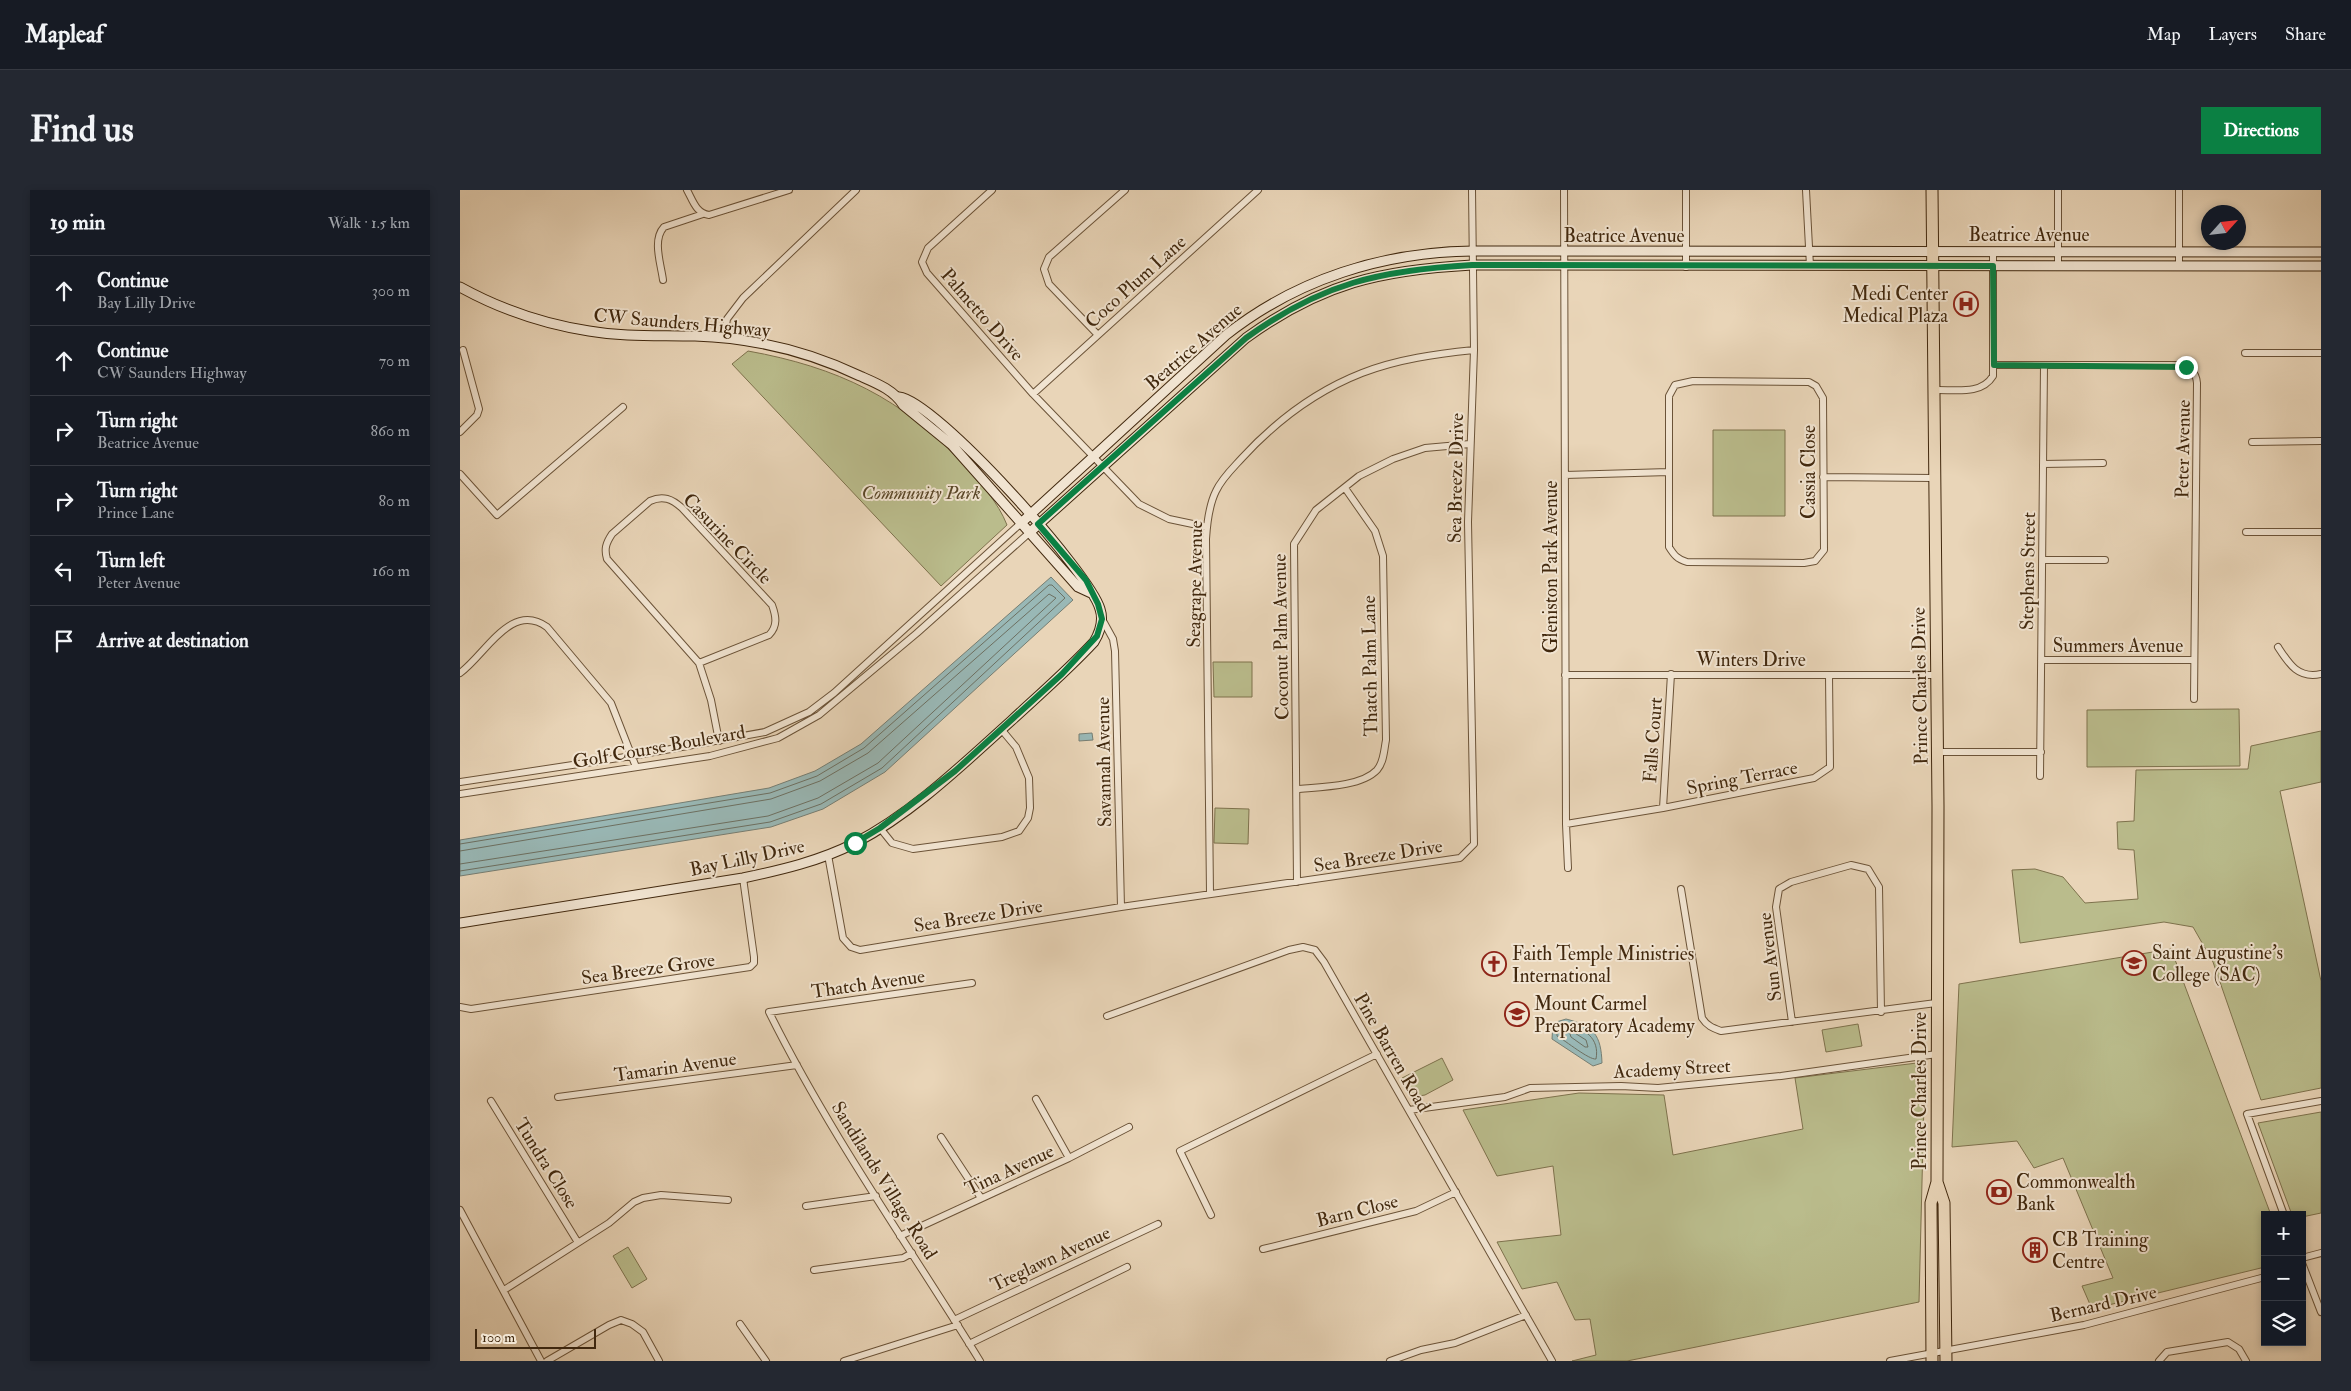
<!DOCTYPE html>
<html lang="en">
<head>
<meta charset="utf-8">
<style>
	:root { --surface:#171b24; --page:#242831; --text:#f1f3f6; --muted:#9ea1a6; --line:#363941; --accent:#0b8043 }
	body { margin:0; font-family:"IM FELL Double Pica",serif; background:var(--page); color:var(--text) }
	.controls { position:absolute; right:15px; bottom:15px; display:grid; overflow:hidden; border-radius:0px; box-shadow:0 2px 8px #0003 }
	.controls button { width:45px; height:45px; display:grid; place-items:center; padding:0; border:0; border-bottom:1px solid var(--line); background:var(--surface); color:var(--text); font:25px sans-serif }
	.compass { position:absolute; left:1741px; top:15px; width:45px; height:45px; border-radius:50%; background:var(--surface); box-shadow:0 2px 8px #0003; rotate:63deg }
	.scale { position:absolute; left:15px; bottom:12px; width:121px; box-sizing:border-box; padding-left:5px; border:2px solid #41280e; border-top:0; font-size:14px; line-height:18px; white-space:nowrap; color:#41280e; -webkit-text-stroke:4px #f1e4d1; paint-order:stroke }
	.stop { position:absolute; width:15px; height:15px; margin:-11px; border:4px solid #0b8043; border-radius:50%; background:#fff }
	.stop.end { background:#0b8043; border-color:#fff; box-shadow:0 1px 5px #0008 }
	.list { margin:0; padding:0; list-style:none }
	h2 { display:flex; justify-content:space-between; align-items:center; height:65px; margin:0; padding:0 20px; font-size:21px }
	h2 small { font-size:16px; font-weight:400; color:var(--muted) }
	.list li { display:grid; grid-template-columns:32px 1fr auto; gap:15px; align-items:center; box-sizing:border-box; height:70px; padding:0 20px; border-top:1px solid var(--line) }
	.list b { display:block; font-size:19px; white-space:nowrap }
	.list p { margin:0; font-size:16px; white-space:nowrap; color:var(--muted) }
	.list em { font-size:16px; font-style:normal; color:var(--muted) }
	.icon { flex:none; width:28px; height:28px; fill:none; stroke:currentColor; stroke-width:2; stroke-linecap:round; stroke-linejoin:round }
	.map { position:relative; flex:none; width:1861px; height:1171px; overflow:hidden; border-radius:0px }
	header { display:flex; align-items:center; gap:30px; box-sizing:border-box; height:70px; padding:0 25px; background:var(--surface); border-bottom:1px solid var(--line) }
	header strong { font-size:24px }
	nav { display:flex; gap:28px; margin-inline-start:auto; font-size:18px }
	.intro { display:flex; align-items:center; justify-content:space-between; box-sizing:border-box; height:120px; padding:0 30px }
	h1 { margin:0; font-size:35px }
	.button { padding:12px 22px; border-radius:0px; background:var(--accent); color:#fff; font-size:18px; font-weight:700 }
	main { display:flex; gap:30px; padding:0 30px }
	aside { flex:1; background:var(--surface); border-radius:0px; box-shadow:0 2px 8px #0003 }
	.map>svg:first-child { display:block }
	.green { fill:#babc8c; stroke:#7e724d }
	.water { fill:#99b8b6; stroke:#767e73 }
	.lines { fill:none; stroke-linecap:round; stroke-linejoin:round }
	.shore { stroke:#6d7062; stroke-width:1 }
	.street-casing { stroke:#6b5338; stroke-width:8 }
	.secondary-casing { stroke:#41280e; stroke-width:11 }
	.highway-casing { stroke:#41280e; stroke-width:13 }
	.street { stroke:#f1e4d1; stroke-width:6 }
	.secondary { stroke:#f1e4d1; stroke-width:9 }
	.highway { stroke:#e9d5b8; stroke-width:11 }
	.route { stroke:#0b8043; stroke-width:6 }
	.labels { text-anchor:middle; stroke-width:4; stroke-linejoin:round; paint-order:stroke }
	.street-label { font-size:19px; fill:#41280e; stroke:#f1e4d1 }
	.poi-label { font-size:19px; fill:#41280e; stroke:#f1e4d1; text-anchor:start }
	.park-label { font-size:19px; font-style:italic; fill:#594627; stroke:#f1e4d1 }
</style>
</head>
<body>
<header>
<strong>Mapleaf</strong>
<nav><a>Map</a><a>Layers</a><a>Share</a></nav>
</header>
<div class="intro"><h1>Find us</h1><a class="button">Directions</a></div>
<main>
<aside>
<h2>19 min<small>Walk · 1.5 km</small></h2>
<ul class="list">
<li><svg class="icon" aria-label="ahead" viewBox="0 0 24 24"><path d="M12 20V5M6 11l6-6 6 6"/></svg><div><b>Continue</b><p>Bay Lilly Drive</p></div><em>300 m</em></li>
<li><svg class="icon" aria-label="ahead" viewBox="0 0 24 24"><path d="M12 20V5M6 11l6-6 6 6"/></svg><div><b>Continue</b><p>CW Saunders Highway</p></div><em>70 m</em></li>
<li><svg class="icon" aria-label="right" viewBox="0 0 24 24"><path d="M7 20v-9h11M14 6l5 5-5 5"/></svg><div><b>Turn right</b><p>Beatrice Avenue</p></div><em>860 m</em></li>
<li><svg class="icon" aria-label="right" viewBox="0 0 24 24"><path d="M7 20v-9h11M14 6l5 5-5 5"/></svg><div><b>Turn right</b><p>Prince Lane</p></div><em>80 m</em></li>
<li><svg class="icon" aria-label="left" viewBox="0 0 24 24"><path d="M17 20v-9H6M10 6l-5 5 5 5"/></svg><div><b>Turn left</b><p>Peter Avenue</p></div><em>160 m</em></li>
<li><svg class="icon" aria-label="arrive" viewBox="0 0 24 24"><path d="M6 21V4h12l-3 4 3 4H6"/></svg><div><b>Arrive at destination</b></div></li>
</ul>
</aside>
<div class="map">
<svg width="1861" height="1171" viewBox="0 0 1861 1171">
	<rect width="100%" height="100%" fill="#e9d5b8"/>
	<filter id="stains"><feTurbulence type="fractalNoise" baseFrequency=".004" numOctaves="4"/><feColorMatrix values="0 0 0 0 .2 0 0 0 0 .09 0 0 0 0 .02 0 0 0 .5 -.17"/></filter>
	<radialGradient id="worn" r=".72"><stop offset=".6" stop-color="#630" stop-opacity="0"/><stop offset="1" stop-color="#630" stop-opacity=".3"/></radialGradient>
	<path class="green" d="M288,161C377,177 443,208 505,276C521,294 538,312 547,335L481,396L272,174Z
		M1253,240H1325V326H1253Z
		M753,472H792V507H754Z
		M1779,519L1780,576L1627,577V520Z
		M1861,541V592L1820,601L1861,791V898L1801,910L1753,772L1733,737L1704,732L1560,753L1552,680L1575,679L1603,687L1625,713L1678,709L1674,660L1658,659L1657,632L1674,631L1676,580L1788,579L1791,556Z
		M755,618L789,619L788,654L754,653Z
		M1711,759L1811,1025H1805V1077L1632,1119L1622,1096L1653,1088L1603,968L1574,978L1557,951L1492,957L1499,794Z
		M1398,834L1402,856L1366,862L1362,840Z
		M982,868L993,890L965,905L952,907L942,888Z
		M1465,872L1459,1112L1167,1171H1112L1136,1165L1130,1129L1115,1130L1097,1092L1062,1099L1037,1052L1101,1045L1093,976L1037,986L1003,920L1119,903L1204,905L1213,965L1343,939L1335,888Z
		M1861,922V1023L1842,1027V1025H1832L1798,933Z
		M168,1057L187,1089L172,1098L153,1066Z"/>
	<path class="water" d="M591,387L613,410L425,582L363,619L311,637L0,686V650L309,598L355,581L401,554Z
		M632,543L633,550L619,551V544Z
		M1106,829C1134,836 1141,845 1142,873L1133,876L1092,849L1093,833Z"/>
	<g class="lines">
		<path class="shore" d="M0,654L310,603L357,586L404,558L589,395H592L605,408L422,578L361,614L310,632L0,681
			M0,661L311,609L360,591L408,563L589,404L596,408L418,573L358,608L308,626L0,674
			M1106,834C1124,838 1140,848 1136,869C1129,870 1106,851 1097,846V837Z
			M1113,842L1126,850L1128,857H1125L1111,847L1110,844Z"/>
		<defs>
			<path id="street" d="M227,0C233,11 236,23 249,25L329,0
				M532,0L468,58L462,72L467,83L573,204L679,314L709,329L747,337
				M1104,0L1106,634L1108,678
				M1226,0V77
				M1346,0L1350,76
				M1598,0V76
				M1719,0V76
				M203,90C201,74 192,50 204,37L243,24
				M638,145L589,94L584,79L589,67L665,0
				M264,148L267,129L283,108L396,0
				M1785,163H1861
				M1534,175H1716C1728,176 1736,180 1737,193L1734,509
				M1233,191L1349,192L1356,196L1363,208L1364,360L1355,371L1344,373L1227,372C1217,369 1214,365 1209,357V206L1215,195Z
				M1473,200C1493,199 1521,206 1533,186V61
				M573,204L798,0
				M0,242L17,225L19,219L3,160
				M1792,252L1861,251
				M1583,274L1643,273
				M0,284L37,325L163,217
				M1105,285L1209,282
				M1363,287L1474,288
				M1786,342H1861
				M1582,370H1645
				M642,429L653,449L655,461L661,717
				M1818,457C1829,474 1838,489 1861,484
				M1581,470H1734
				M239,473L309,445C318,436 316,426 312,415L222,318C212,309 203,305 190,311L152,344C146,353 144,359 147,369L239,473L251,510L259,551
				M0,483C26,464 51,411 87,437L151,513L176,577
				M1105,485H1476
				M1477,562H1581
				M1580,586L1584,175
				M0,592L172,566L305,542L349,522L374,503L560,334
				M837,599C859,597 901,597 917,580C924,572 924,560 926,550L923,366L915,341L885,298
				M0,604L250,566L318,548L359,525L457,443L569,343
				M1203,618L1211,484
				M1106,634L1203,618L1354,588L1370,577L1369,485
				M420,638L432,653L453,659L542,647L559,641L568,628L570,618L569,588L556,557L541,539
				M368,665L383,748L391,757L400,760L661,717L1000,668L1014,654L1008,332L1014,160L1012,0
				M837,692L834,354L856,320L899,286L933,269L965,258L1010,254
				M1221,699L1242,828C1247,836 1253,838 1261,841L1476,813
				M750,703L746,349C747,333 749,315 756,301C762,288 773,278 782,268C816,231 856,201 902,183C938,169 976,164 1014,160
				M512,793L309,822C369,943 449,1056 520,1171
				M0,817L11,819L290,777L294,773V767L283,688
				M647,826L829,760L843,757L855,760L864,772L1092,1171
				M1332,832L1316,717L1319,699L1331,692L1391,675L1408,679L1419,697L1421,822
				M98,907L337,875
				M576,909L609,968
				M31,911L117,1051
				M949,920L1045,907L1070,898L1161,896L1198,898L1321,886L1477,864
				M481,947L521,1008
				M346,1016L416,1006
				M0,1020L81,1171
				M751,1025L720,961L917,864
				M1824,1025L1787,924L1861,911
				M440,1046L609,968L669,937
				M803,1059L956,1021L996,1002
				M1842,1068L1861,1063
				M1842,1073L1861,1122
				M354,1080L443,1068L452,1063
				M44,1100L149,1033L174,1012L183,1008L201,1005L268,1010
				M494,1130L698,1034
				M280,1134L306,1171
				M509,1154L667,1077
				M87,1171L149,1135L161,1130L172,1134L183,1142L199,1171
				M384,1171L498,1135
				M930,1171L961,1160L995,1153L1066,1125
				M1430,1171L1624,1135L1805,1087
				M1699,1171L1707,1162L1768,1152L1779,1159L1786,1171"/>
			<path id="secondary" d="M0,97C40,119 83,134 129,141C164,147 200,145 235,146C293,148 348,161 400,186C416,193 434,200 443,215L492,255L618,397L631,403
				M560,334L766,145C837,89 923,62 1013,61L1861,62
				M569,343L786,148C862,93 921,80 1012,75L1861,76
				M0,733L283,688C321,680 360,671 395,653C453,623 503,574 551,531C579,505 608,480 634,452C640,442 644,431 640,419C630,383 476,211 439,207"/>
			<path id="highway" d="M1477,992L1484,1013L1486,1171
				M1472,1171L1471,1013L1477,992L1478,616L1472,0"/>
		</defs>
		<use href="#street" class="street-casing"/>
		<use href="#secondary" class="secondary-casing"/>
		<use href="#highway" class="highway-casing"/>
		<use href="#street" class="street"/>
		<use href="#secondary" class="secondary"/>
		<use href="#highway" class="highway"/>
	</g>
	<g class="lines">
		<path class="route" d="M395,653L420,638L495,581L602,484L637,446L642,429L638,414L626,390L578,334L786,148C862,93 921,80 1012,75L1533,76L1534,175L1726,177"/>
	</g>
	<defs>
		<symbol id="hospital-ring" viewBox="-11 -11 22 22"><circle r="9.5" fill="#f1e4d1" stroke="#8f2418" stroke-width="1.5"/><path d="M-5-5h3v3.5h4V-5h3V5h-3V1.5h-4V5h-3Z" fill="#8f2418"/></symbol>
		<symbol id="school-ring" viewBox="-11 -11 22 22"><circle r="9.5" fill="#f1e4d1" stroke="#8f2418" stroke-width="1.5"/><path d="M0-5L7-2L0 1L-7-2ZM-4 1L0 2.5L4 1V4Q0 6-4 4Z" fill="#8f2418"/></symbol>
		<symbol id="church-ring" viewBox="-11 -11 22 22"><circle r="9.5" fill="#f1e4d1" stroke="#8f2418" stroke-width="1.5"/><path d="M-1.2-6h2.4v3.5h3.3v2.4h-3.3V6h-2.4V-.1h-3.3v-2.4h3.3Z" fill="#8f2418"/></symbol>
		<symbol id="bank-ring" viewBox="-11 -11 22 22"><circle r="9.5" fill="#f1e4d1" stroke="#8f2418" stroke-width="1.5"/><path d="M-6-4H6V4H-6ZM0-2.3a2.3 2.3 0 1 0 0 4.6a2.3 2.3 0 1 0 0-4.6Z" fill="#8f2418"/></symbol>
		<symbol id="building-ring" viewBox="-11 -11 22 22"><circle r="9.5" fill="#f1e4d1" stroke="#8f2418" stroke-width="1.5"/><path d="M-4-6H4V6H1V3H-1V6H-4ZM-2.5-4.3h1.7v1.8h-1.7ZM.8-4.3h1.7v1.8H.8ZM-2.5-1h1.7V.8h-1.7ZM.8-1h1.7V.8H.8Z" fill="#8f2418"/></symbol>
	</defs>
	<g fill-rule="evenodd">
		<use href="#hospital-ring" x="1492" y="100" width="28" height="28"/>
		<use href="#school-ring" x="1660" y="759" width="28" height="28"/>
		<use href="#church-ring" x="1020" y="760" width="28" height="28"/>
		<use href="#school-ring" x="1043" y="810" width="28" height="28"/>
		<use href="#bank-ring" x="1525" y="988" width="28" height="28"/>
		<use href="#building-ring" x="1561" y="1046" width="28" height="28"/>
	</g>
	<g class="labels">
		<g class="street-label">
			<text x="1569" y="51">Beatrice Avenue</text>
			<text x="1164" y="52">Beatrice Avenue</text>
			<text transform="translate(675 91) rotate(-42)" y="7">Coco Plum Lane</text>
			<text transform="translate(523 124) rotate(49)" y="7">Palmetto Drive</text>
			<text transform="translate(222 132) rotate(5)" y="7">CW Saunders Highway</text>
			<text transform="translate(733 156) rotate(-41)" y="7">Beatrice Avenue</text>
			<text transform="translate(1722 259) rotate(-89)" y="7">Peter Avenue</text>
			<text transform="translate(1348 282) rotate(-90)" y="7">Cassia Close</text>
			<text transform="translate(995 288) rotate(-89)" y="7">Sea Breeze Drive</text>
			<text transform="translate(268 348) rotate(46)" y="7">Casurine Circle</text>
			<text transform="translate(1090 377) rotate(-90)" y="7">Gleniston Park Avenue</text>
			<text transform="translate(1567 381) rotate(-89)" y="7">Stephens Street</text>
			<text transform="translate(734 394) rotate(-89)" y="7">Seagrape Avenue</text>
			<text transform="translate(820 447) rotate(-91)" y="7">Coconut Palm Avenue</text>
			<text x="1658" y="462">Summers Avenue</text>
			<text x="1291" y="476">Winters Drive</text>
			<text transform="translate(909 476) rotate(-91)" y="7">Thatch Palm Lane</text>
			<text transform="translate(1459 496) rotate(-91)" y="7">Prince Charles Drive</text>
			<text transform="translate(1192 550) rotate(-86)" y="7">Falls Court</text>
			<text transform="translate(199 556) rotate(-10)" y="7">Golf Course Boulevard</text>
			<text transform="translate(643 572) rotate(-91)" y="7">Savannah Avenue</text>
			<text transform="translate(1282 587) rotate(-11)" y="7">Spring Terrace</text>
			<text transform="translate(918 665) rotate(-9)" y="7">Sea Breeze Drive</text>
			<text transform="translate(287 667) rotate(-12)" y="7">Bay Lilly Drive</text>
			<text transform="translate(518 725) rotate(-9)" y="7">Sea Breeze Drive</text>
			<text transform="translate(1309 767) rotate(-97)" y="7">Sun Avenue</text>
			<text transform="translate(188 778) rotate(-8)" y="7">Sea Breeze Grove</text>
			<text transform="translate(408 793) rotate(-8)" y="7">Thatch Avenue</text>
			<text transform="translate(933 862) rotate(60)" y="7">Pine Barren Road</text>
			<text transform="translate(215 876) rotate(-8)" y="7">Tamarin Avenue</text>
			<text transform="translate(1212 878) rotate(-3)" y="7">Academy Street</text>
			<text transform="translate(1459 901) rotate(-90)" y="7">Prince Charles Drive</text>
			<text transform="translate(87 973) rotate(58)" y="7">Tundra Close</text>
			<text transform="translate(549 979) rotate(-25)" y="7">Tina Avenue</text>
			<text transform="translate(425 990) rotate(58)" y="7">Sandilands Village Road</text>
			<text transform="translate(897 1020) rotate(-14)" y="7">Barn Close</text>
			<text transform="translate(590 1068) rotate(-25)" y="7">Treglawn Avenue</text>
			<text transform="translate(1643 1113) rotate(-13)" y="7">Bernard Drive</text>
		</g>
		<g class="poi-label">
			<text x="1488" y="110" text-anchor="end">Medi Center<tspan x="1488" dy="22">Medical Plaza</tspan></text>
			<text x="1692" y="769">Saint Augustine's<tspan x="1692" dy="22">College (SAC)</tspan></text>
			<text x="1052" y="770">Faith Temple Ministries<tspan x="1052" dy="22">International</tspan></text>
			<text x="1074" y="820">Mount Carmel<tspan x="1074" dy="22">Preparatory Academy</tspan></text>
			<text x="1556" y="998">Commonwealth<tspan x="1556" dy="22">Bank</tspan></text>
			<text x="1592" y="1056">CB Training<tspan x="1592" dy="22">Centre</tspan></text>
		</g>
		<g class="park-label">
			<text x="461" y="309">Community Park</text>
		</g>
	</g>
	<rect width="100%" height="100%" filter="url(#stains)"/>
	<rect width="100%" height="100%" fill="url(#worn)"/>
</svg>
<div class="controls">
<button>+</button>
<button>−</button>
<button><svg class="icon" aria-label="layers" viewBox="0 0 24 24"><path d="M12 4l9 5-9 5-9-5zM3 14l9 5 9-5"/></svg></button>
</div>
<svg class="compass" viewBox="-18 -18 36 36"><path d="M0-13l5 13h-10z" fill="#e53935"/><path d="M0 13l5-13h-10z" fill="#9ea1a6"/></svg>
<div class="scale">100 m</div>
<div class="stop" style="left:395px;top:653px"></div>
<div class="stop end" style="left:1726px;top:177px"></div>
</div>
</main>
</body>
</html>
